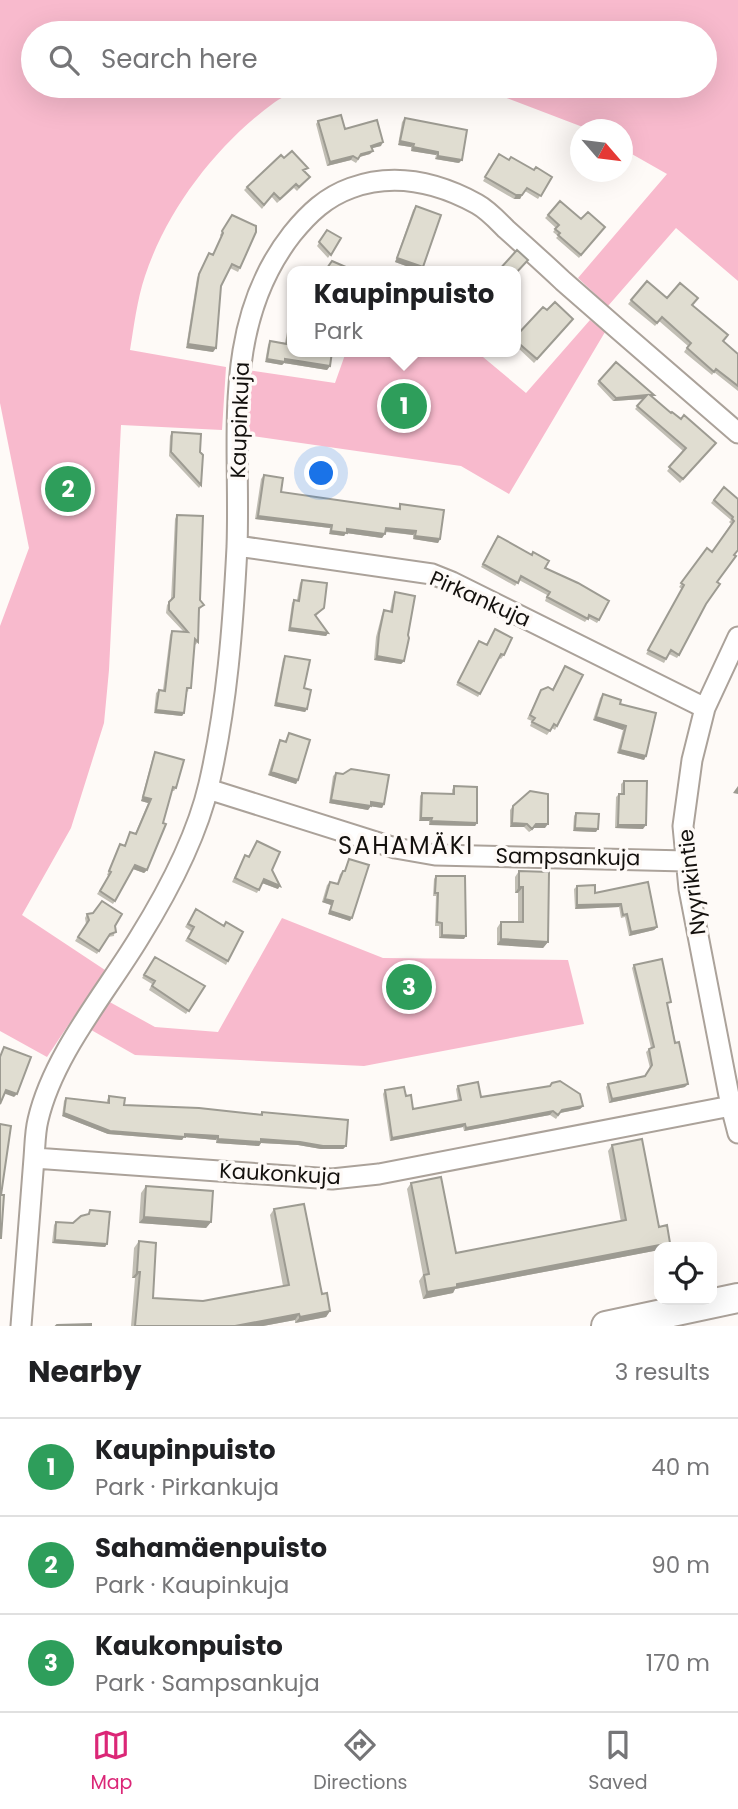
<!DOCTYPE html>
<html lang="en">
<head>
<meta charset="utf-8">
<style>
	:root { --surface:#fff; --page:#f2f2f2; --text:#202124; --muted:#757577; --line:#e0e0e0; --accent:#db2777 }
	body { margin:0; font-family:Poppins,sans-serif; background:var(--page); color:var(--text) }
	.controls { position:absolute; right:21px; bottom:21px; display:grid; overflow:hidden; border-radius:14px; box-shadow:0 7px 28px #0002 }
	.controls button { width:63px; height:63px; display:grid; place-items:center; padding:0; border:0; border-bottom:2px solid var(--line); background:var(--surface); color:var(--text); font:35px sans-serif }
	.compass { position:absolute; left:570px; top:119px; width:63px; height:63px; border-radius:50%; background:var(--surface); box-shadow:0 7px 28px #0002; rotate:118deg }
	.you { position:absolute; left:322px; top:474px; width:24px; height:24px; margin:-18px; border:5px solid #fff; border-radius:50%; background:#1a73e8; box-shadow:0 0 0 10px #1a73e833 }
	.badge { display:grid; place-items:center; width:46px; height:46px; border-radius:50%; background:var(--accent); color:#fff; font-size:23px; font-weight:700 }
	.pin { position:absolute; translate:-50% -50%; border:4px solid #fff; box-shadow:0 2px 7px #0006 }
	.popup { position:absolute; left:287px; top:266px; width:234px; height:91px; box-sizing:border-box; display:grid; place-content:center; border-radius:14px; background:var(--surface); filter:drop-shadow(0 2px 5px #0005); font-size:23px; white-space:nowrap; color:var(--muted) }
	.popup b { font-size:26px; color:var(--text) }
	.popup::after { content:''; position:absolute; left:50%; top:100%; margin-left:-14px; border:14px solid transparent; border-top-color:var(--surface) }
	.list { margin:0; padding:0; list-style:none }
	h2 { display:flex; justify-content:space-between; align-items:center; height:91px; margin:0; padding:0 28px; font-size:30px }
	h2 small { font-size:23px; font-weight:400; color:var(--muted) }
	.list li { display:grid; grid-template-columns:46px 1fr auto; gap:21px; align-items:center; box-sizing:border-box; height:98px; padding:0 28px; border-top:2px solid var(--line) }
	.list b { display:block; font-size:26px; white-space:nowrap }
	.list p { margin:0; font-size:23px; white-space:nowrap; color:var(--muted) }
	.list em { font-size:23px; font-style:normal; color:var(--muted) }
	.icon { flex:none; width:38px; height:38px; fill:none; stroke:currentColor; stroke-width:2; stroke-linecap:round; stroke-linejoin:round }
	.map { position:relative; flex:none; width:738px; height:1326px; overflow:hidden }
	.search { position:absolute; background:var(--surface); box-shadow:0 7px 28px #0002; left:21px; right:21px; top:21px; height:77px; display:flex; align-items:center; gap:18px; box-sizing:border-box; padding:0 24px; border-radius:38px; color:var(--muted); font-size:26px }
	.sheet { height:385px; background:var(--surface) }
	nav { display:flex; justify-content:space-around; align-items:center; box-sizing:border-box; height:98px; border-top:2px solid var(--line); background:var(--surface); font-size:19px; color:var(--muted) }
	nav a { display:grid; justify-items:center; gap:4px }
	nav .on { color:var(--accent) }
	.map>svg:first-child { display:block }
	.green { fill:#f8bacd }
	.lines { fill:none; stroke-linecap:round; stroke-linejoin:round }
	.street-casing { stroke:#aba29a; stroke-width:23 }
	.secondary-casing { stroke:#aba29a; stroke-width:32 }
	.street { stroke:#fff; stroke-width:19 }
	.secondary { stroke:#fff; stroke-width:28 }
	.wall { fill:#c1beb4 }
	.shaded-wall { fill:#9d9b92 }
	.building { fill:#e0ddd1; stroke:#9d9b92; stroke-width:2 }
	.labels { text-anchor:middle; stroke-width:7; stroke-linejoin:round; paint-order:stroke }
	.street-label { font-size:21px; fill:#14110e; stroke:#fefaf7 }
	.quarter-label { font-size:24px; letter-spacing:2px; fill:#14110e; stroke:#fefaf7 }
</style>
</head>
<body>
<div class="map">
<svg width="738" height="1326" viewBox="0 0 738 1326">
	<rect width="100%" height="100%" fill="#fefaf7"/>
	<path class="green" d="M0,0H738V281L676,228L608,306L578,278L667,174L623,149L622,130L588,129L475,86H705V33H33V86H309C298,91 285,95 275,102C218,143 167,209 145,276C137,300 134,326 130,350L226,367L222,430L121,425L109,670L104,723L71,828L22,915L105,970L47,1057L0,1031V626L29,548L0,403Z
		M590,320L605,332L509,494L461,466L245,435L247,370L335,383L346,352H477L526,393Z
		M282,918L383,958L568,960L584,1024L364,1066L135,1055L86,1027L106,1000L155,1027L218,1032Z"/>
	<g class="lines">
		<defs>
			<path id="street" d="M237,546L432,574L452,582L705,708
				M738,637L705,708L692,760L683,826L689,889L731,1106L738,1133
				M208,789L395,848L435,855L686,861
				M34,1158C35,1146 35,1132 38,1120C53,1055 105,994 139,938C167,893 197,836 209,784C227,706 233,626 237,547C241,439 220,326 292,234C309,213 326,197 351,188C395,172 437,182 477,204C488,210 497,220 506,229C525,246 544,263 563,281C621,332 679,382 738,433
				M21,1326L34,1158L332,1179L379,1174L731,1106"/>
			<path id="secondary" d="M606,1326L738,1298"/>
		</defs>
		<use href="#street" class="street-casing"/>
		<use href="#secondary" class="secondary-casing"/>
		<use href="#street" class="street"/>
		<use href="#secondary" class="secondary"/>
	</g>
	<path class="wall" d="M405,118L459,163L435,159L436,155L411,151V147L398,145L402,122Z
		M318,121L345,129L381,146L372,148L370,154L360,157L356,163L351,160L327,166L316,124Z
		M499,154L509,160L552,177L538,199L525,191L520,199H514L483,181Z
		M284,158L305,172L310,177L297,191L294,188L277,203L271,196L262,209L244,190L247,187Z
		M416,206L423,267L420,271L395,262L413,210Z
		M232,215L240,268L238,272L230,268L221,286L216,348L213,352L186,348L197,278L207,256L209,253L213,255L221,237L220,235Z
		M548,215L581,219L605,227L579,258L556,238L558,236L553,232L556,228L545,218Z
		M327,230L341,238L328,258L317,246Z
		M647,281L667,298L692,305L723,341L738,354V391L714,372L712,375L684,352L688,346L659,321L655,326L628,304Z
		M547,310L571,322L534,363L516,346V336Z
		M289,329L330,366L327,370L284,363L282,365L265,362L268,345L270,341L285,343L287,332Z
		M599,381L652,397L671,413L716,443L680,483L667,471L683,451L635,409L644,399L613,401L597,384Z
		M172,432L200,452L201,485L199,488L169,456L170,436Z
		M264,475L281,492L398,509L400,504L440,539L438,543L413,539V535L385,532L382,538L346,533L344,536L329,534L330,528L255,519L261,479Z
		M724,487L738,499L734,555L718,582L679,655L677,658L669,654L664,663L646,654L682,589L679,587L707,548L712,552L731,524L729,522L731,520L711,503Z
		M177,515L200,600L204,605L199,610L198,642L195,645L194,644L188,692L187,691L184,713L182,716L154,713L156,693L159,690H163L170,635L172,631H183L166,613L167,605L171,600L175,519Z
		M496,540L545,568L599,620L597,623L588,618L585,622L545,601L547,595L519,580L515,586L481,567Z
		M302,580L324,608L316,616L328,633L326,636L288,631L292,603L294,600H297L300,583Z
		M395,592L404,661L401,664L374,660L376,637L382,614L384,610L390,611L393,596Z
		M495,629L504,655L501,659L499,658L478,697L456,685L477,645L479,641L486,645Z
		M285,656L304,688L307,709L305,712L274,706L283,659Z
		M565,666L557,726L555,730L552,728L547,735L530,726L532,721L527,719L541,690H552Z
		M603,694L620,704L646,756L644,760L617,753L623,730L593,720L600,698Z
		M289,733L298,780L296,784L268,775L278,744L280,740L285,741Z
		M155,752L176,788L174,791H172L147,870L144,873L133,869L113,904L97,894L109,876L107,875L118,848L120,844L124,846L130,832L135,834L148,803L141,801L153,756Z
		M336,773L343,774L384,804L382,808L371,806L368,810L329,803L333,776Z
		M624,781L643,829L615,828L616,797L619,794H621V784Z
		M454,786L477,823L475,826L429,825V821H419L420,796L422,793L452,794V790Z
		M513,806L545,828H534L529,832L524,827H510V810Z
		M576,813L596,832L573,831L574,816Z
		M257,841L272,870L278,889L262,883L257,893L232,882L243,859L245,855L249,857Z
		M349,859L350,921L328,914L331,905L322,902L327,885L330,882L337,884L340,874L343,871H344Z
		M519,871L548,942L543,948L497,945V928L501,922H518V893H515V877Z
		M436,876L464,939L439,938V926H435L436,896H433L434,879Z
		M648,882L657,927L654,930L629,936L625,917L621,918L619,907L575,909L574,889L577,886L595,893Z
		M196,909L224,926L228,961L226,965L185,941L191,931L185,927Z
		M87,914L115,926L114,936L108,937L97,954L75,941L86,924L85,918Z
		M155,957L205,986L186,1014L149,990L152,984L142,978Z
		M634,965L668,1006L685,1087L609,1103L606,1087L608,1084L645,1076L650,1068L646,1052L649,1049L651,1048L632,968Z
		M458,1086L481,1097L583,1106L580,1109L560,1113L556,1119L550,1115L464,1131L463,1127L390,1141L383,1094L385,1090L406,1096L413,1109L458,1101L456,1089Z
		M109,1096L124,1105L260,1114L262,1112L346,1146L343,1149H321L298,1145L261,1143L259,1146L216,1143V1140L184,1137L182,1140L108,1134L62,1116L64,1101L66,1098L107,1103V1100Z
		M612,1145L659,1227V1250L455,1289L453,1293L423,1299L419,1281L423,1275L407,1189L411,1183L456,1253L621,1222L608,1151Z
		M146,1186L211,1222L206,1228L139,1223L141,1193Z
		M274,1209L330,1311L326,1317L295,1323V1320L263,1326H131L135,1278H132L134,1248L139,1241L153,1298L203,1301L283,1286L270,1215Z
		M90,1210L107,1244L105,1247L52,1243L54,1225L56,1222L73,1223L87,1215Z"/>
	<path class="shaded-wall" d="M400,141L414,144L411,147L398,145Z
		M383,142L381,146L369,149L371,146Z
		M413,147L438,152L436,155L411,151Z
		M373,151L370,154L359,157L361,154Z
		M353,156L351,160L327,166L330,162Z
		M438,156L462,160L459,163L435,159Z
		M516,195H522L520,199H514Z
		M397,258L423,267L420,271L395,262Z
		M188,344L216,348L213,352L186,348Z
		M267,359H285L330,366L327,370L284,363L282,365L265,362Z
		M647,395L644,399L613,401L616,398Z
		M258,516L332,525L330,528L255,519Z
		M386,528L416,531L413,535L383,531Z
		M347,529L385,534L382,538L346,533L344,536L329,534L331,531Z
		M415,536L440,539L438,543L413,539Z
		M290,628L328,633L326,636L288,631Z
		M377,656L404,661L401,664L374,660Z
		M276,703L307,709L305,712L274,706Z
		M156,710L184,713L182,716L154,713Z
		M596,717L626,726L623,730L593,720Z
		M620,750L646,756L644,760L617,753Z
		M271,772L298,780L296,784L268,775Z
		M738,786V794L733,793Z
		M143,797L151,799L148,803L141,801Z
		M331,800L371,806L368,810L329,803Z
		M371,802L384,804L382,808L369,806Z
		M421,818H432L429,821H419Z
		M431,821L477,823L475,826L429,825Z
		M512,823L527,824L524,827H510Z
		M536,824H548L545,828H534L529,832Z
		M618,825H646L643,829L615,828Z
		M575,828L598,829L596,832L573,831Z
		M135,865L147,870L144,873L133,869Z
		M264,879L280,886L278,889L262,883Z
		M519,887H523L518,893H515Z
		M325,899L333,901L331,905L322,902Z
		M621,904L619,907L575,909L577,905Z
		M330,911L352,918L350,921L328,914Z
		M657,927L654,930L629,936L631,932Z
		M442,935L466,936L464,939L439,938Z
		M501,939L548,942L543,948L497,945Z
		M688,1084L685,1087L609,1103L612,1099Z
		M6,1090L17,1094L14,1097L3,1093Z
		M583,1106L580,1109L560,1113L562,1110Z
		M553,1111L550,1115L464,1131L466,1128Z
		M64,1113L185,1134L218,1136L216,1140L184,1137L182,1140L108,1134L62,1116Z
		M465,1124L463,1127L390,1141L392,1138Z
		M218,1139H261L346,1146L343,1149H321L298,1145L261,1143L259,1146L216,1143Z
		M144,1217L211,1222L206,1228L139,1223Z
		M55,1240L107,1244L105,1247L52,1243Z
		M670,1243L667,1247H659V1250L455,1289L453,1293L423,1299L427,1292L457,1284Z
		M137,1272H140L135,1278H132Z
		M330,1311L326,1317L295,1323L300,1317Z
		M299,1314L295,1320L263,1326H235Z"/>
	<path class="building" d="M341,115L345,129L377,120L383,142L371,146L373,151L361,154L358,159L353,156L330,162L318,121Z
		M405,118L467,130L462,160L438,156V152L413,147L414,144L400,141Z
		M292,151L308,168L303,170L310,177L299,187L296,184L280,199L274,193L264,205L247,187L281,155L284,158Z
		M499,154L509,160L511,157L534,170L536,167L552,177L541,196L527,188L522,195H516L485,177Z
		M560,201L581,219L588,212L605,227L581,255L558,235L560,233L555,229L559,225L548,215Z
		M416,206L441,215L423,267L397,258Z
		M232,215L256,226V232L240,268L232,264L221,286L216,348L188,344L199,274L209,253L213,255L223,233L222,231Z
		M327,230L341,238L331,255L319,242Z
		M517,250L528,260L516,273V271H498Z
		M332,261L355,271H325Z
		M647,281L667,298L680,283L698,298L692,305L728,335L723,341L738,354V386L716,369L714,372L687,348L691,343L662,317L657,323L631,300Z
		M555,302L573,319L537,359L516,341V336L543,307L547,310Z
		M289,329H292V352H332L330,366L285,359V362L267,359L270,341L287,344Z
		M616,362L654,395H650L671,413L672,412L681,419L684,415L716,443L683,479L669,467L686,448L637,406L647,395L616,398L599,381Z
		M172,432L201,434L200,452L203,455L201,485L171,452Z
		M264,475L283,478L281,492L400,509V504L444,510L440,539L415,536L416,531L386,528L385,534L347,529V533L331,531L332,525L258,516Z
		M724,487L738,499V550L734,555L736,556L717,582L720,584L706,604L679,655L671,650L666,659L648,650L684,585L681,583L707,548L712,552L734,521L732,519L733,517L714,500Z
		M177,515L203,516L200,600L204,605L199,608L198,642L195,639L191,688H187L184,713L156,710L159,690L165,691L172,631L188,632L169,610V602L174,597Z
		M498,536L532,555L533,552L549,561L545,568L578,583L609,601L599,620L589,615L588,619L547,597L550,592L521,576L518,583L483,564Z
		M302,580L327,583L324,608L315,615L328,633L290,628L294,600L299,601Z
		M395,592L415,596L408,635L409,638L404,661L377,656L379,634L384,610L392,612Z
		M495,629L512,638L504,655L501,654L480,694L458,682L479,641L487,645Z
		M285,656L310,660L304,688L311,690L307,709L276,703Z
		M565,666L583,675L557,726L554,724L550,731L532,722L535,718L530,715L541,690L548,687L553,690Z
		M603,694L621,700L620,704L656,713L646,756L620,750L626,726L596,717Z
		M289,733L310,740L298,780L271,772L280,740L286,742Z
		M155,752L184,760L176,788L173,787L163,823L166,824L147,870L135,865L115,901L100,891L111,872L109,871L120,844L125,846L130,832L136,834L151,799L143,797Z
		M351,769L389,775L384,804L371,802V806L331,800L336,773L343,774Z
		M624,781H647L646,825H618L619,794H624Z
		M454,786L477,787V823L431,821L432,818H421L422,793L454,794Z
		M530,791L548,794V824H536L532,829L527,824L512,823L513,806Z
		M576,813L599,814L598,829L575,828Z
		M257,841L280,852L272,870L280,886L264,879L259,890L235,878L245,855L249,857Z
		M349,859L369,865L352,918L330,911L333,901L325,899L330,882L338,884L343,871H345Z
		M519,871L549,872L548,942L501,939V922H523V887H519Z
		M436,876H465L466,936L442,935V923L437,922L438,893H435Z
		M648,882L657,927L631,932L627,914L623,915L621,904L577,905V886L595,885V893Z
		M102,901L122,914L115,926L116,932L110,934L99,951L78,937L89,920L87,914L93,913Z
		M196,909L224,926L226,922L243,932L228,961L188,938L194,927L188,924Z
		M155,957L205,986L189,1011L152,986L155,981L144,975Z
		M662,959L671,1002L667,1003L675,1043L679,1042L688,1084L612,1099L608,1084L645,1076L652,1065L649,1049L654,1047L634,965Z
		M4,1047L31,1057L17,1094L6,1090L0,1104V1057Z
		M560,1081L580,1094L583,1106L562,1110L558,1115L553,1111L466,1128L465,1124L392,1138L385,1090L404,1087L406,1096L411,1095L413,1109L461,1100L458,1086L478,1082L481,1097L550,1086L552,1083Z
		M109,1096L125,1098L124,1105L199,1108L262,1115V1112L348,1120L346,1146H323L300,1142L261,1139V1142L218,1139V1136L185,1134V1137L110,1131L64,1113L66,1098L109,1103Z
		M0,1124L11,1126L1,1195H4L1,1238H0Z
		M642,1139L659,1227L667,1225L670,1243L457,1284V1287L427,1292L424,1275L429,1274L411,1183L441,1177L456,1253L626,1220L612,1145Z
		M146,1186L213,1191L211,1222L144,1217Z
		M304,1204L322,1294L327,1293L330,1311L300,1317L299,1314L235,1326H135L140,1272H137L139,1241L156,1243L153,1298L203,1301L289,1285L274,1209Z
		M90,1210L110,1212L107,1244L55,1240L56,1222L73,1223L81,1216L89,1214Z
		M91,1324V1326H56L57,1325Z"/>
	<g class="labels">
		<g class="street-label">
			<text transform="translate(240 420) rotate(-88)" y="7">Kaupinkuja</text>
			<text transform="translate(480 599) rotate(24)" y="7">Pirkankuja</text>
			<text transform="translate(568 857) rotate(1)" y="7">Sampsankuja</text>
			<text transform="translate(692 882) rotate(-97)" y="7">Nyyrikintie</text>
			<text transform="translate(280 1174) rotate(3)" y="7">Kaukonkuja</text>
		</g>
		<g class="quarter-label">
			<text x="406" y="854">SAHAMÄKI</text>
		</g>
	</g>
</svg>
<div class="controls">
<button><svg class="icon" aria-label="locate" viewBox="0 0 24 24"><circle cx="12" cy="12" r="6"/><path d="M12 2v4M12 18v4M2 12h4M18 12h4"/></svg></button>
</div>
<svg class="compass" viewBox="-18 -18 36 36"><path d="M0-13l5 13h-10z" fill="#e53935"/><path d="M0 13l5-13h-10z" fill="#757577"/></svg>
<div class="you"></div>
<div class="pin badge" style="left:404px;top:406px;background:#2e9e5b">1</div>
<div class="popup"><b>Kaupinpuisto</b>Park</div>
<div class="pin badge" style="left:68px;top:489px;background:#2e9e5b">2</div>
<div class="pin badge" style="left:409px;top:987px;background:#2e9e5b">3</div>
<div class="search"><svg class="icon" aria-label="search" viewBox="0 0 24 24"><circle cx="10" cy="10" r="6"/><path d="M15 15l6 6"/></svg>Search here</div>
</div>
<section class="sheet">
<h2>Nearby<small>3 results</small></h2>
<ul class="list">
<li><span class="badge" style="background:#2e9e5b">1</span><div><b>Kaupinpuisto</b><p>Park · Pirkankuja</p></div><em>40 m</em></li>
<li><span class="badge" style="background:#2e9e5b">2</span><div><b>Sahamäenpuisto</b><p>Park · Kaupinkuja</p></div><em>90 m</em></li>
<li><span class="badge" style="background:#2e9e5b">3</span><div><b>Kaukonpuisto</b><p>Park · Sampsankuja</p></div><em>170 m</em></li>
</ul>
</section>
<nav>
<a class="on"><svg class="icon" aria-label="map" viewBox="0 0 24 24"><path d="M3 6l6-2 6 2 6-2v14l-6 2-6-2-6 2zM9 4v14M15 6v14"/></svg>Map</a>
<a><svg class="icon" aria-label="directions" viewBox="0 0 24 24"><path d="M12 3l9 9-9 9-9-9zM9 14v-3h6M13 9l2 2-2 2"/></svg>Directions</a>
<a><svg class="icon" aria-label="saved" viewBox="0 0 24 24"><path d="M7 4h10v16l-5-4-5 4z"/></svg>Saved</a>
</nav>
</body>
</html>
